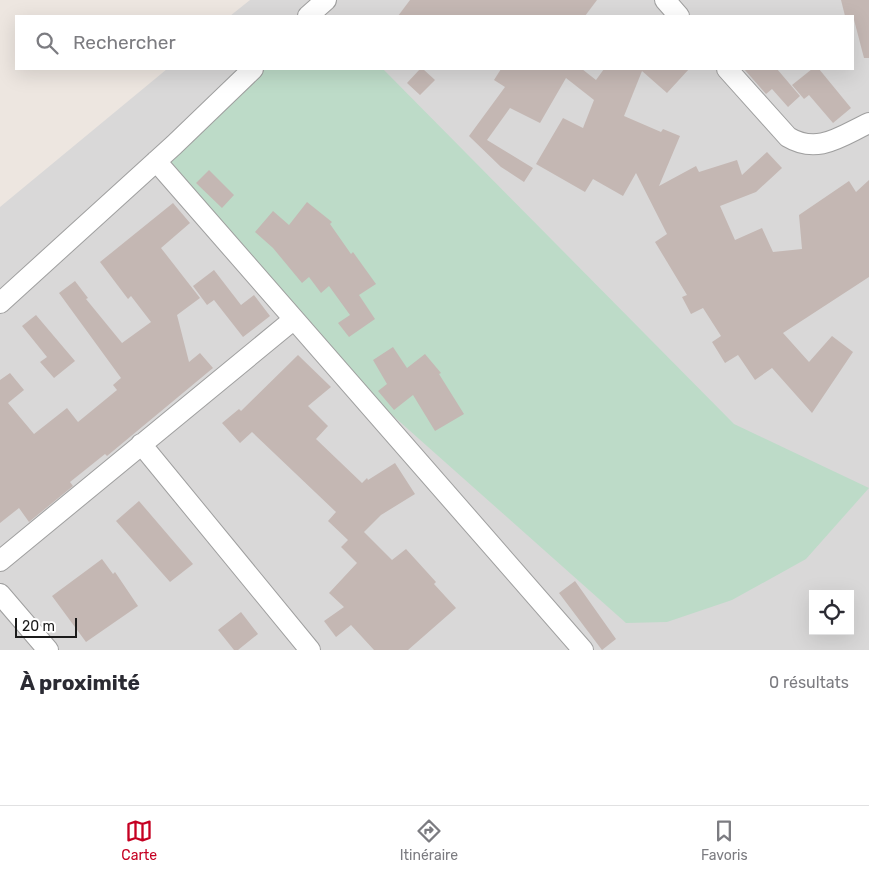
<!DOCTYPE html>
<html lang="fr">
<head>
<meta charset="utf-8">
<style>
	:root { --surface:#fff; --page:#f7f7f7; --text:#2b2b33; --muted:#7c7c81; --line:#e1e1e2; --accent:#c50022 }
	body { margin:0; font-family:Rubik,sans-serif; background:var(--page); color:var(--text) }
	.controls { position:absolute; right:15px; bottom:15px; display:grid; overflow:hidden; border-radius:0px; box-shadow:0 5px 20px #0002 }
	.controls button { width:45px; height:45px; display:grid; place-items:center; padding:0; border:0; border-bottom:1px solid var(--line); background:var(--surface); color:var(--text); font:25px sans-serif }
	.scale { position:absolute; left:15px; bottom:12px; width:62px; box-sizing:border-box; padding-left:5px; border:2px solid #1b1b1b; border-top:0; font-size:14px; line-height:18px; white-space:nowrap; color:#1b1b1b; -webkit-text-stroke:4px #fff; paint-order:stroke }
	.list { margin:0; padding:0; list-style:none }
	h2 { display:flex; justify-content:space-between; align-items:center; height:65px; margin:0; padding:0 20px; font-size:21px }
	h2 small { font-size:16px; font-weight:400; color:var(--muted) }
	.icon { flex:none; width:28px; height:28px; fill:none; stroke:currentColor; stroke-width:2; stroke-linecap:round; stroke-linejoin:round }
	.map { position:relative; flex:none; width:869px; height:650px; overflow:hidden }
	.search { position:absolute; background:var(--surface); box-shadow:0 5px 20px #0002; left:15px; right:15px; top:15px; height:55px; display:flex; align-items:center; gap:12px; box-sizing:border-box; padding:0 18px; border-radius:0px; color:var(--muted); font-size:19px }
	.sheet { height:155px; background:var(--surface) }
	nav { display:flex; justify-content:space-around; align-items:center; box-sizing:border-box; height:70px; border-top:1px solid var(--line); background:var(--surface); font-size:14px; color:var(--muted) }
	nav a { display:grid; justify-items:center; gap:2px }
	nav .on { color:var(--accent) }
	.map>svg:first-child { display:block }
	.residential { fill:#d9d8d8; fill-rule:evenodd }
	.wetland { fill:#bddbc8 }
	.building { fill:#c4b7b3 }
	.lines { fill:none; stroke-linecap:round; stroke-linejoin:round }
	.minor-casing { stroke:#9f9f9f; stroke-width:22 }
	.minor { stroke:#fff; stroke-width:20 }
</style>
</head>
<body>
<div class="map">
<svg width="869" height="650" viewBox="0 0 869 650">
	<rect width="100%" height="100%" fill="#ede6e0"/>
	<path class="residential" d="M250,0H869V650H0V207L167,69H853V16H230ZM813,594H850V631H813Z"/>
	<path class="wetland" d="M253,69H383L734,424L869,488L806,559L732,600L667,622L626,623L373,398L164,160Z"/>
	<path class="building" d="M410,0H597L585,16H398Z
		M841,0H869V58H864L853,16H845Z
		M420,69H423L435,80L420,95L407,83Z
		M501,69H582L596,80L604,69H689L667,93L642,71L624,116L661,132L663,129L680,136L659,186L696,166L699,172L737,160L742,175L767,152L782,168L756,192L720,206L735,240L762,228L773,252L802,249L799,215L849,181L856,192L869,180V277L783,333L809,362L832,336L853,352L812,413L772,368L755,380L738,355L725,363L712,342L721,336L703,308L691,314L682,297L687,295L655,242L667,234L636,173L623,196L593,179L585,192L536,164L563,118L583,128L594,100L566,78L540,123L510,108L487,140L533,168L524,182L501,167L471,138L469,136L505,87L494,80Z
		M744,69H777L800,96L788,107L772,89L766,94Z
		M812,69H819L851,108L833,123L809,95L804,99L792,85Z
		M209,170L234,195L222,208L196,183Z
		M307,202L332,222L330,224L351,254L353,252L376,284L359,295L375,319L349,337L338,323L350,315L329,286L321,293L309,277L302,283L273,248L255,232L273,211L289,225Z
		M173,203L190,223L161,248L200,298L177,315L189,362L200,353L213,368L107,456L105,454L70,482L73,486L29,522L19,508L0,523V380L10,373L24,390L8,403L34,434L67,408L78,422L117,390L113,385L121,378L59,293L75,281L88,298L86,299L122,343L151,322L131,296L128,299L100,262Z
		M214,270L241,305L254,295L270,316L243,337L214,300L207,305L193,286Z
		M36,315L75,361L54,378L40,362L47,357L22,326Z
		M393,347L407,368L425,354L441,373L439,374L464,414L435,431L413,395L394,410L378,391L387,384L373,360Z
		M298,355L331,387L308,406L328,426L316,439L362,483L367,478L368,480L395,463L415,494L381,515L364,532L392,560L406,549L436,582L434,584L456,608L408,650H374L351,625L336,637L324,621L344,607L329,593L357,563L341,547L348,540L328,521L336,512L252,432L240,443L222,423L239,409L241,411Z
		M139,501L193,564L170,582L116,521Z
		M102,559L113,574L115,572L138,606L86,642L52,596Z
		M575,581L616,639L602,650L559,593Z
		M241,612L258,634L238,650H234L218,630Z"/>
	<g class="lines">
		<defs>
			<path id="minor" d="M665,0L679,16
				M308,16L326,0
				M727,69L788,137C818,155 841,136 869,123
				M156,161L583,650
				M0,303L174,145L253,69
				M141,444L310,650
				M0,561L293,320
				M0,594L48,650"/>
		</defs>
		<use href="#minor" class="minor-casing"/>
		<use href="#minor" class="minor"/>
	</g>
</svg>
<div class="controls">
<button><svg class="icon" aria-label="locate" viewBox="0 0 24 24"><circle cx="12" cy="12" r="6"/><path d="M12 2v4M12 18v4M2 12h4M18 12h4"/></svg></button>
</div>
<div class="scale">20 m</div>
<div class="search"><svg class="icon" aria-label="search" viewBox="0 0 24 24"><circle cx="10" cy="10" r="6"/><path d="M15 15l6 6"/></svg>Rechercher</div>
</div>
<section class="sheet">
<h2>À proximité<small>0 résultats</small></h2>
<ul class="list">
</ul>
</section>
<nav>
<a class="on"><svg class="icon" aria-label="map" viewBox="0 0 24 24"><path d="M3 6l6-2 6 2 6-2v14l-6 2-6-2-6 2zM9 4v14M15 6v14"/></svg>Carte</a>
<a><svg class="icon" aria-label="directions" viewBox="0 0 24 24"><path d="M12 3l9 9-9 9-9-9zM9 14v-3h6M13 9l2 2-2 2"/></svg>Itinéraire</a>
<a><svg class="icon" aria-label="saved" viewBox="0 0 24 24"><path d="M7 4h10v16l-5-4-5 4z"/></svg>Favoris</a>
</nav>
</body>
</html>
